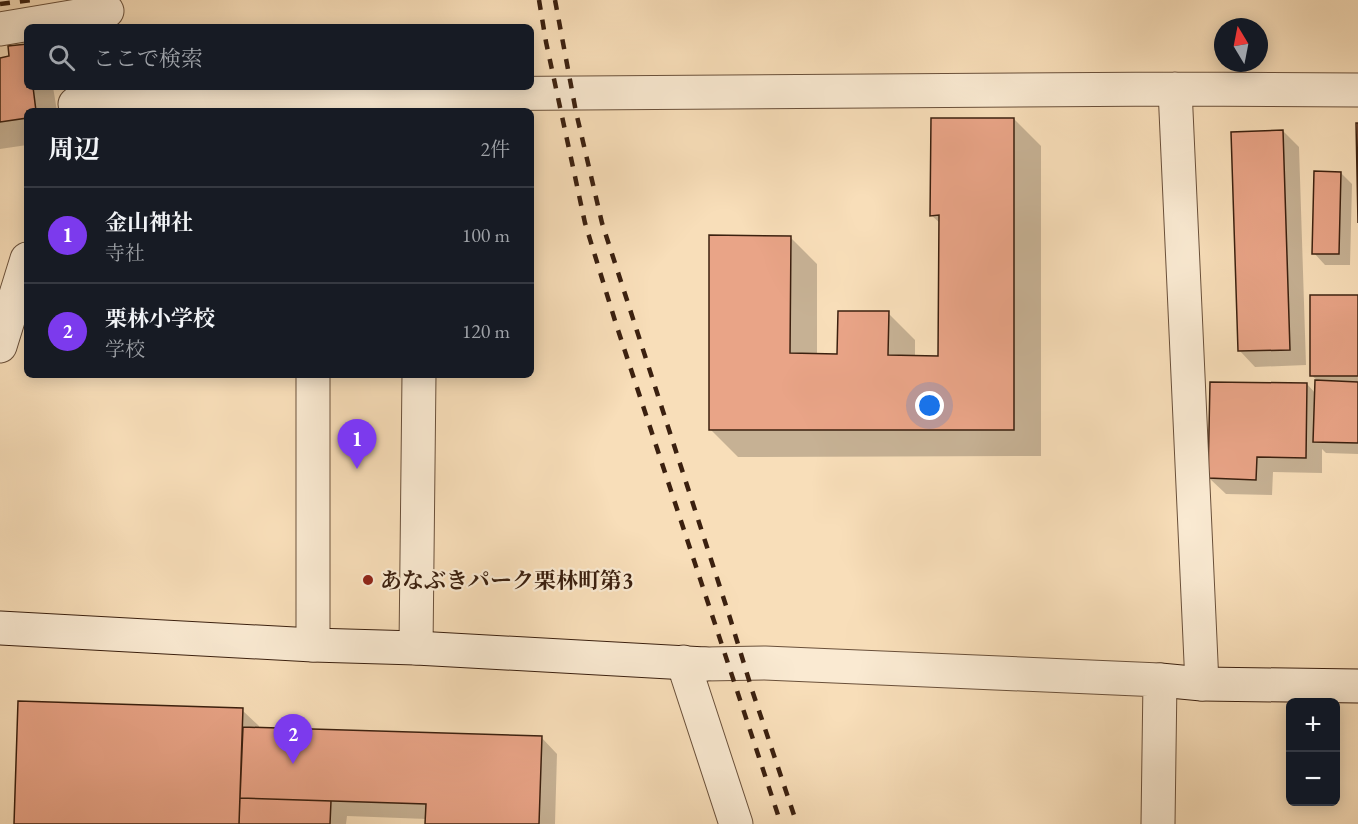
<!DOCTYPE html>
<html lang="ja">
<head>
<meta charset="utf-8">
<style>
	:root { --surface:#171b24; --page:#20242c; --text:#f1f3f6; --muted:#9ea1a6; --line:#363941; --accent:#7c3aed }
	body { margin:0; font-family:"EB Garamond","Noto Serif JP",serif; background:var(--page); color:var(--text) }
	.controls { position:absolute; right:18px; bottom:18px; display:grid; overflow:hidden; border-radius:9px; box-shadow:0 3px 15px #0003 }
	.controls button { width:54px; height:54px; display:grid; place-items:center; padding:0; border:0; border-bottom:2px solid var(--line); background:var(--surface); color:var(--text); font:30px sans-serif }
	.compass { position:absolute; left:1214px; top:18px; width:54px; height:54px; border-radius:50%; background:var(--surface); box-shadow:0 3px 15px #0003; rotate:350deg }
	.you { position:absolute; left:930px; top:406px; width:21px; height:21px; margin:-15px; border:4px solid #fff; border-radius:50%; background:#1a73e8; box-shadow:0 0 0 9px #1a73e833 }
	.badge { display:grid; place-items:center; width:39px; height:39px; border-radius:50%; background:var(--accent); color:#fff; font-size:20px; font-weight:700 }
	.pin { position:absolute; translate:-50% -50px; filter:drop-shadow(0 2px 3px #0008) }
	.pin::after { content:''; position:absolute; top:32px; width:21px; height:18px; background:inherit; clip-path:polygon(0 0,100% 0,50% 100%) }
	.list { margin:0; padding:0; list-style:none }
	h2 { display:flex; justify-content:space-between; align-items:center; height:78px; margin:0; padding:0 24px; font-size:26px }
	h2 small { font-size:20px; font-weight:400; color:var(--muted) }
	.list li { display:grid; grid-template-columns:39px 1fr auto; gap:18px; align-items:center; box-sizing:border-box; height:96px; padding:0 24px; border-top:2px solid var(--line) }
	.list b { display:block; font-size:22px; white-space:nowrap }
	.list p { margin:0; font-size:20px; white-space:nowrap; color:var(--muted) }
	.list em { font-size:20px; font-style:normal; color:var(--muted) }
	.icon { flex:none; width:33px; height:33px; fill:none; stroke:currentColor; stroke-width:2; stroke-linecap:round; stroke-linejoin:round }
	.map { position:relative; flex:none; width:1358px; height:824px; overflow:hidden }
	.search { position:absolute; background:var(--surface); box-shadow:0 3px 15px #0003; left:24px; top:24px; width:510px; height:66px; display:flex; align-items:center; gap:15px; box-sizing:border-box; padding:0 21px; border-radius:9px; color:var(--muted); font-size:22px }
	.panel { position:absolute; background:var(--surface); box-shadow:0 3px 15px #0003; left:24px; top:108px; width:510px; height:270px; border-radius:9px }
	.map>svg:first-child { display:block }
	.shadow { fill:#0003 }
	.building { fill:#e9a487; stroke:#3b200f; stroke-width:1.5 }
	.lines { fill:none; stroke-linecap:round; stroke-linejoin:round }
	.street-casing { stroke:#6a503a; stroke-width:35 }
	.secondary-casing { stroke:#3b200f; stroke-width:35 }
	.street { stroke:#faead2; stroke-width:33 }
	.secondary { stroke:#faead2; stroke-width:33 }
	.rail { stroke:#3b200f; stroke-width:4.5; stroke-dasharray:10 10; stroke-linecap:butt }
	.poi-dot { fill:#8f2418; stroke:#faead2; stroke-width:2 }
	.labels { text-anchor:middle; stroke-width:4.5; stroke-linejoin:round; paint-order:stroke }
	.poi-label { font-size:22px; font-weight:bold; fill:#3b200f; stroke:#faead2; text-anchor:start }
</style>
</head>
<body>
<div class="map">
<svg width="1358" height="824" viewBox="0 0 1358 824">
	<rect width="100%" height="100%" fill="#f8deb9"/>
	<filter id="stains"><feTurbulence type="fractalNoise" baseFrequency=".00333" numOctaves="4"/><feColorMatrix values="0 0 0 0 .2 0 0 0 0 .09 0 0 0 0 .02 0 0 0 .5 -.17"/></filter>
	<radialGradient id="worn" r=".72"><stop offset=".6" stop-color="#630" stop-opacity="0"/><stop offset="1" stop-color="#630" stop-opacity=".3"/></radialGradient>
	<path class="shadow" d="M27,45V87H53L57,111H27V145L0,149V59L11,58Z
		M1014,119L1041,146V456L738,457L711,430L790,237L817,264V355L839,356L888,313L915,340V357L939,358L941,224L931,215Z
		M1283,131L1299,147L1306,365L1255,367L1239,350Z
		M1341,173L1352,184L1350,265H1325L1314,253Z
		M1358,297V454L1326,453L1322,449V473L1273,472L1272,495L1226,494L1209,478L1307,384L1316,394L1317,380L1311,375Z
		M242,710L259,726V729L541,737L557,754L555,824H427V819L347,816L346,824H16Z"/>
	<path class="building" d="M27,44V87H33L36,111H27V118L0,122V58L9,56L8,46Z
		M431,105L493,108V111H431Z
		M931,118H1014V430H709V235L791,236L790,353L837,354L838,311H889L888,355L938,356L939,215L930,216Z
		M1356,123H1358V223Z
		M1283,130L1290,350L1238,351L1231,132Z
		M1314,171L1341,172L1339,254H1312Z
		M1310,295H1358V376H1310Z
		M1315,380L1358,382V443L1313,442Z
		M1210,382L1307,383L1306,458L1257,457L1256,480L1208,478Z
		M18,701L243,708L239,824H14Z
		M243,727L542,736L539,824H425L426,804L240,798Z
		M240,798L331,801L330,824H239Z"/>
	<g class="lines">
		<defs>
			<path id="street" d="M0,29L107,11
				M1175,89L1202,684
				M75,104L422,94L1175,89L1358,90
				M0,346L27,259
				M313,645V375
				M416,648L419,375
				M683,662L736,824
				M705,664L765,663L1160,680L1158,824"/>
			<path id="secondary" d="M0,628L313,645L416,648L705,664
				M1160,680L1202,684L1358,686"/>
		</defs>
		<use href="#street" class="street-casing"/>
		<use href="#secondary" class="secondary-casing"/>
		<use href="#street" class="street"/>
		<use href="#secondary" class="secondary"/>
		<path class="rail" d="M539,0L546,42L585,223L616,324L781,824
			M555,0L576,112L602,223L730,618L752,690L797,824
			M0,4L31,0"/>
	</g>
	<circle class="poi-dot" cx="368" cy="580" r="6"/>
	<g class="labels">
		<g class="poi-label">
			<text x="380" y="588">あなぶきパーク栗林町第3</text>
		</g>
	</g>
	<rect width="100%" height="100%" filter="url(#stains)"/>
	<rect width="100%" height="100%" fill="url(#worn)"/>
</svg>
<div class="controls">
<button>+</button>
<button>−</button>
</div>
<svg class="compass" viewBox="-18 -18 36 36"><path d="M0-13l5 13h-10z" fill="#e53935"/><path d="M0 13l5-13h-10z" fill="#9ea1a6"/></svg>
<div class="you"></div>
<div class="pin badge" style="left:357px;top:469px">1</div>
<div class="pin badge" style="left:293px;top:764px">2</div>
<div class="search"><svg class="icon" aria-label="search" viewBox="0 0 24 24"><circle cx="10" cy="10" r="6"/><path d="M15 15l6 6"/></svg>ここで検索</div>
<section class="panel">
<h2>周辺<small>2件</small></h2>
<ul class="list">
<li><span class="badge">1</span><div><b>金山神社</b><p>寺社</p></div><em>100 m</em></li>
<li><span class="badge">2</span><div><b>栗林小学校</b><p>学校</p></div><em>120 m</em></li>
</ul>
</section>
</div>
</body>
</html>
